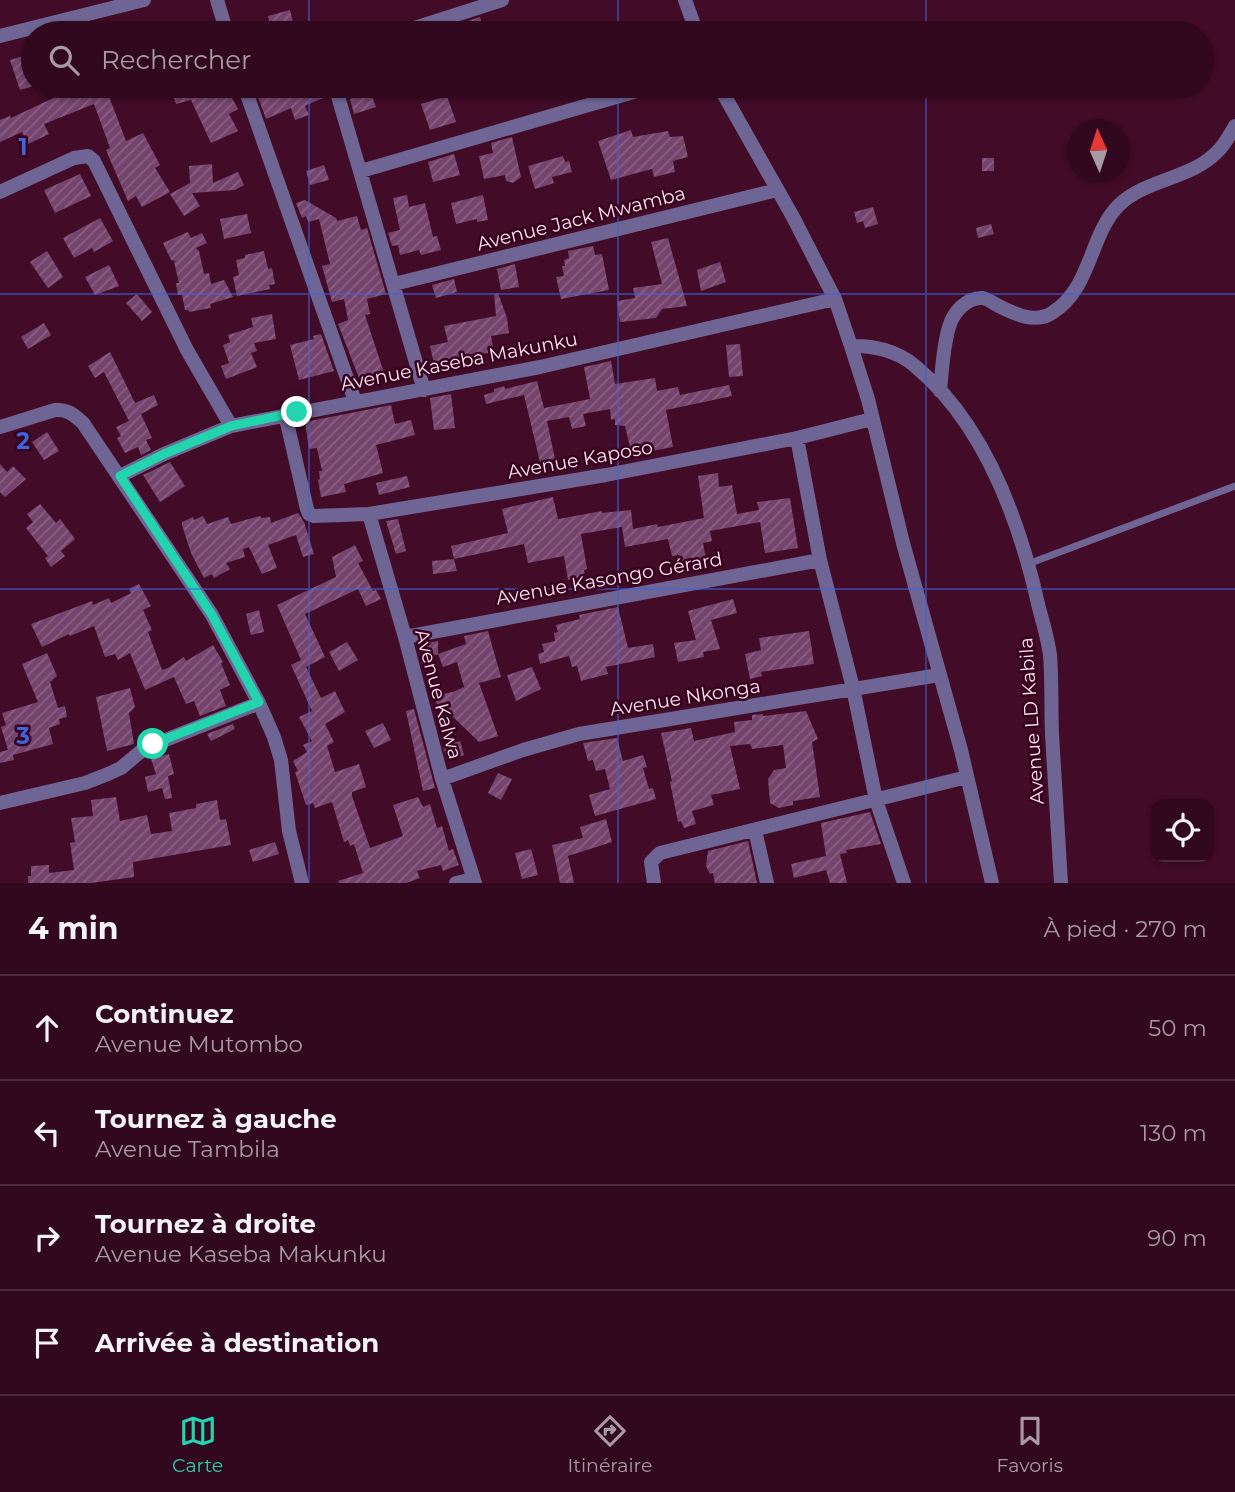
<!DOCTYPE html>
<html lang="fr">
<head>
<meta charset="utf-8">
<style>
	:root { --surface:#32081e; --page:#3d162b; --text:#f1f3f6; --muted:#a89aa4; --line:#4d293c; --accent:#23d5af }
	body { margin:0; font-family:Montserrat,sans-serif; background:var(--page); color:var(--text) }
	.controls { position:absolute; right:21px; bottom:21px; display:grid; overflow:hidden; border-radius:14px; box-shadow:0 2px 5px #0004 }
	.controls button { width:63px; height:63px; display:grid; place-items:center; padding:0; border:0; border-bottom:2px solid var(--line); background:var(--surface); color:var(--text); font:35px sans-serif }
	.compass { position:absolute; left:1067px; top:119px; width:63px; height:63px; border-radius:50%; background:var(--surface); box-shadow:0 2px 5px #0004; rotate:357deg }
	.stop { position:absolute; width:21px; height:21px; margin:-16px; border:5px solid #23d5af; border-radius:50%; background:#fff }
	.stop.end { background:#23d5af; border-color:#fff; box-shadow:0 2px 7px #0008 }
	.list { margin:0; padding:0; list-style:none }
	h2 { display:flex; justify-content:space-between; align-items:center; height:91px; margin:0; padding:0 28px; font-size:30px }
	h2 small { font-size:23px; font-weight:400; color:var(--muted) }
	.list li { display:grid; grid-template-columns:46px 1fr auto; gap:21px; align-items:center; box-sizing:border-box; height:105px; padding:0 28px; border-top:2px solid var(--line) }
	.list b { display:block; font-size:26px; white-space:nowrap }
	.list p { margin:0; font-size:23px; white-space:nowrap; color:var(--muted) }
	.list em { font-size:23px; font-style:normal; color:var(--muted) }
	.icon { flex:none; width:38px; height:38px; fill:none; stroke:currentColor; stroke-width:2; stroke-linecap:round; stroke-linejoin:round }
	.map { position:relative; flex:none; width:1235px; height:883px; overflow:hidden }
	.search { position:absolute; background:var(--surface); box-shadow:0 2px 5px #0004; left:21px; right:21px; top:21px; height:77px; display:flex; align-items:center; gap:18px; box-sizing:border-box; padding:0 24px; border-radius:38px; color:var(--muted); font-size:26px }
	.sheet { height:511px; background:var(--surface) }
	nav { display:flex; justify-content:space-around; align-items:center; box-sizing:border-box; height:98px; border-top:2px solid var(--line); background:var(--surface); font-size:19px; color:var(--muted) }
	nav a { display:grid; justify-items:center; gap:4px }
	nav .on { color:var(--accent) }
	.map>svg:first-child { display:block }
	.building { fill:url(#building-hatch) }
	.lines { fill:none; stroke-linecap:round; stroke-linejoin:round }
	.service { stroke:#6f6594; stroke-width:7 }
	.minor { stroke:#6f6594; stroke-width:14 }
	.route { stroke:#23d5af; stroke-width:9 }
	.grid { fill:none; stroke:#3e64db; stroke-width:2; stroke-opacity:0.55 }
	.labels { text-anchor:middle; stroke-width:5; stroke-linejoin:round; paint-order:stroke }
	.street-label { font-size:19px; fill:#fae4ec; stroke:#37011f }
	.grid-label { font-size:23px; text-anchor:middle; font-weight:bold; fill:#3e64db; stroke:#37011f; stroke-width:5; stroke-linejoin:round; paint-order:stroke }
</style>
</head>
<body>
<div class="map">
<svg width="1235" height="883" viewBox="0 0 1235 883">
	<defs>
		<pattern id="building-hatch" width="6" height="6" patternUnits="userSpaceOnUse" patternTransform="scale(1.75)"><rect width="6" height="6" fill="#75446d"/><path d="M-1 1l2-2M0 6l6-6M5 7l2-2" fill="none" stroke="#8a5f82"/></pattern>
	</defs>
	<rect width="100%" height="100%" fill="#420b28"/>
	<path class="building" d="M290,10L293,22L289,23L293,33H271L268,16Z
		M480,17L485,33H435V32Z
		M30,54L33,63V86L20,90L10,60Z
		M79,86H105L126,141L143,133L160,165L155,168L170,192L142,207L136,196L128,201L111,162L106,150L110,148L94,104L44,124L49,134L28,144L22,132L0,142V120L10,116L11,118Z
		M170,86H222L223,88L226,87L238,109L229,114L238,131L211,143L191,100L176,104Z
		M254,86H321L325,97L305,106L309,115L295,120L291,108L266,119Z
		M371,93L376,107L354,114L350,99Z
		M447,96L456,122L430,130L421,104Z
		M631,130L633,137L668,131L670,137L683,136L688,157L673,161L675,172L654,177L652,169L611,180L598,141Z
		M512,137L521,177L513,183L506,181L505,175L484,179L479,156L493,153L491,143Z
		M454,154L460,175L433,182L428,162Z
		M563,156L565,162L569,161L572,172L552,177L554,183L535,189L528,166Z
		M982,158H994V171H982Z
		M212,164L213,183L238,172L244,185L235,190L192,193L200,206L184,216L170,194L190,183L189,166Z
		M324,165L329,180L310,185L306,171Z
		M80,174L91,196L55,213L44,190Z
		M407,195L409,207L425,203L433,237L437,236L441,250L421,255L419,250L400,255L398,245L392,246L388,233L400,230L393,198Z
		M483,195L488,220L477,222V219L456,224L451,203Z
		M305,200L336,218L337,221L357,216L361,230L367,228L386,294L367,299L370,314L365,315L385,376L363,383L361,377L359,378L338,324L348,320L344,299L332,302L322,266L330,264L319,219L308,222L306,216L302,218L296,203Z
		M873,207L878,224L865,228L863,221L857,223L854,212Z
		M247,214L251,233L224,239L220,219Z
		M100,218L113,241L94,252L92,248L74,258L63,238Z
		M991,224L994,234L978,238L976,228Z
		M188,232L191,238L202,233L207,243L196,248L199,251L204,274L209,273L211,284L224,280L233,297L210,304L211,308L189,312L188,310H185L182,295H178L176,283H179L174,262L176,261L171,260L163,243Z
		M668,238L687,306L662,309L656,318L620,322L617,301L635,298L633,288L662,284L651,242Z
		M593,246L595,255L602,254L609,290L561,299L556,277L564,276L562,266H565L564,260L569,258L568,251Z
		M47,251L63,277L48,288L30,262Z
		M264,251L268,269L272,268L275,284L269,285L270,289L237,296L233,277L239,275L236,260L245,258V255Z
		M720,262L726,282L701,291L697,270Z
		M515,264L519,287L501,290L497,269Z
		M109,265L119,286L95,295L85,277Z
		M454,279L457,292L436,298L432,285Z
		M498,293L507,318L509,333L491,336L494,352L459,357L460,362L435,368L430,346L448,342L444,326L496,316L494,294Z
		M137,294L152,312L142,321L126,303Z
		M272,314L276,339L254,343L257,351L251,353L257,367L226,379L221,366L229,363L223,345L230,342L228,335L253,327L251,318Z
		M44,323L51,335L28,349L21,337Z
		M321,334L334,371L299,380L290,345L314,339L313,336Z
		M740,344L743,376L729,377L726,345Z
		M110,352L135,403L154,395L158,405L141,414L152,438L146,440L151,450L141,455L138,447L125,453L117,438L121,436L116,427L129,421L104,372L95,378L88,366Z
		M611,361L615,384L655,378L657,391L678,387L680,395L729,385L732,396L666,410L673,447L652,451L650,442L630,447L625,426L615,425V419L611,420L610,409L583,414L586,426L572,429L569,417L547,421L555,459L540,462L524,395L486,404L484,395L494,392V389L504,386L505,389L537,381L544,408L590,399L584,367Z
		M451,394L455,428L434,430L430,398Z
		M391,405L395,424L411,420L415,435L376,445L383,473L344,484L346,492L321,497L318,480L320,479L319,471H322L317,448L309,449L305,422Z
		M47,432L59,451L44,460L32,442Z
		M170,462L185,486L160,502L143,475Z
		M0,464L7,472L13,466L26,479L5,497L0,492Z
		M718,473L719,487L732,485L737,514L759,510L757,502L790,498L798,548L765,553L760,522L710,531L712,541L703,543L706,559L681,564L679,555L672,556L668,539L625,547L622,527L581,534L587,569L584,570L585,577L568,580L564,556L528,563L524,544L454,559L451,546L508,533L502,509L553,497L558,519L602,511V513L631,510L633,529L657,524L658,527L704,518L698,476Z
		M407,476L410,487L379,495L376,483Z
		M40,504L56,523L60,519L75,539L61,551L65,556L51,567L45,558L48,556L26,528L33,522L27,514Z
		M298,513L304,522L314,554L303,557L296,535L268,545L277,568L262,574L249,547L243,549L245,557L226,563L230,569L214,578L212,574L204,578L191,553L182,525V522L193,517L194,520L203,516L207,524L228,517L231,524L260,516L261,518L270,517L271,523Z
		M398,519L406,551L396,554L386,521Z
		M355,545L363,561L358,563L373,591L376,590L381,599L366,606L358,589L305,614L325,657L306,667L321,698L335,691L345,712L325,724L334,742L327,746L335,772L359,764L366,787L352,792V796L370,848L403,836L393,805L418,797L423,807L430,804L437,828L442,826L449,851L453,849L459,865L443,871L441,865L417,871L420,878L406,883H339L338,881L363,873L354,844L350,846L348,840L344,842L332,802L315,808L313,803L306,805L295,772L298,771L293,761L307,752L303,745L312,741L299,717L312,711L291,665L301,660L277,605L336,577L332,557Z
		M454,559L457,571L433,574L432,561Z
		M139,584L151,606L143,610L152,630L148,632L162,670L168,668L184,657L186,661L213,645L223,662L221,663L230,685L220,690L226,706L200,716L194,701L186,704L174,677L145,690L130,653L118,660L115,654L105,657L94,626L70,636L69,634L42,647L31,624L92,601L93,605L109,598L111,603L131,593L129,589Z
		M733,599L737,613L711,620L720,649L703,652L704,657L678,662L674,643L696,640L688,611Z
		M618,607L628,648L653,644L655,657L606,667L608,674L581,681L577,666L572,667L569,656L540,664L538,654L544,652L542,644L555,641L554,633L558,632L556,625L580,619L579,615Z
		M259,610L264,632L251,635L246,614Z
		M488,631L501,677L479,683L498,736L479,742L452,716L447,706L437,708L435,695L453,692L464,687L457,662L443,667L438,654L466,644L464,636Z
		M809,631L814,664L761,672L762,676L750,679L745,654L761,650L759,638Z
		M438,641V654L425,659L421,644Z
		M347,642L358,660L339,671L329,652Z
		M47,653L57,676L50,682L58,708L65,706L67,717L59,719L60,724L49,728L53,744L13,755L14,760L0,763V752L8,750L1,727L6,725L2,713L38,702L22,664Z
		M532,667L541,689L516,701L507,675Z
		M130,688L135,707L129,713L134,744L107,751L96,697Z
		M414,709L435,788L423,791L406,711Z
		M806,711L818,739L812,742L820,797L793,801V805L779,808L770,803L768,779L774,770L786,768L783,745L752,749L750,744L730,746L740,789L711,795L714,805L692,811L696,824L684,828L681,821L678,822L670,782L672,781L661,733L691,728L694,741L735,732L734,722L752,720V715L763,714V716Z
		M383,723L391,740L374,748L365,731Z
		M233,724L235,729L211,741L207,734Z
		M617,738L623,761L643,755L647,767L643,768L649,789L653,788L656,799L595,816L589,795L610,789L605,769L596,771L593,760L588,761L583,743Z
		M460,741L464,755L447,760L443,746Z
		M169,754L174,774L168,776L172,798L165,799L162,788L148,792L145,777L156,774L151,759Z
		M498,773L512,779L501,800L488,793Z
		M116,797L120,821L147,815L151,834L172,831L169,813L196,808V804L217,800L220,820L226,819L231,845L133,862L134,877L91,883H28V876H31V866L49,865V873L74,870L70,843L75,842L71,818L93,816L91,800Z
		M870,812L881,844L846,850L847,853L840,854L847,883H830L826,870L794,878L791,864L826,856L821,823Z
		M606,819L612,842L568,856L574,883H560L552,845L583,838L580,827Z
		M748,841L757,883H715L713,873L710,874L706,866L708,851Z
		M275,842L279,854L253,862L249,850Z
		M531,849L538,875L522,879L515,853Z"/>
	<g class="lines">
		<path class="service" d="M1028,564L1235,486"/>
		<path class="minor" d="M217,0L227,33
			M685,0L697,33
			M399,33L502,0
			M0,36L144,0
			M244,86L355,401
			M335,86L424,390
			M719,86L793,217L835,299L851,346L868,399L903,543L961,750L992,883
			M361,171L654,86
			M0,192L74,158L88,156L94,161L187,350L231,426
			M394,284L777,190
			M851,346C873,345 898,351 915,366C985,424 1020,522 1039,608C1043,623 1048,639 1050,655C1052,681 1051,708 1052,734C1055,784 1058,833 1061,883
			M940,391C942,370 943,347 949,327C953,313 966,297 983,298C988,299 993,303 997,305C1015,314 1034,324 1052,313C1092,288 1089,235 1119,205C1146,179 1191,179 1217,152C1225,145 1230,134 1235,126
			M285,414L307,509L309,514L314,516L369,514L606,475L797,438L872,419
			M0,427L55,410C68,409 74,415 83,423L212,615L259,703L274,737L281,760L289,831L302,883
			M797,438L820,560L853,688L876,800L904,883
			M120,476L164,454L231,426L540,367L835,299
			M369,514L405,637L442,779L475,883
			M405,637L820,560
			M442,779L523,750L579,734L939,675
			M0,803L85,783L108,774L121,768L145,748L259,703
			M755,830L767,883
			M456,883L473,879
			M654,883L651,862L660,853L967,777"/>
	</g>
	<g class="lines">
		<path class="route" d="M153,744L259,702L212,615L120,476L164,454L231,426L297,412"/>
	</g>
	<path class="grid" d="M309,0V33M618,0V33M926,0V33M309,86V883M618,86V883M926,86V883M0,294H1235M0,589H1235"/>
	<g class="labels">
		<g class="street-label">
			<text transform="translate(581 218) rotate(-14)" y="7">Avenue Jack Mwamba</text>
			<text transform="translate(459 361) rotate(-11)" y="7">Avenue Kaseba Makunku</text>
			<text transform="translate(580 459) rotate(-10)" y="7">Avenue Kaposo</text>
			<text transform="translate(609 578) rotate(-10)" y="7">Avenue Kasongo Gérard</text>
			<text transform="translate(439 694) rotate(75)" y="7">Avenue Kalwa</text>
			<text transform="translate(685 697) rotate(-9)" y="7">Avenue Nkonga</text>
			<text transform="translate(1031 721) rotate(-94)" y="7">Avenue LD Kabila</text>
		</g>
	</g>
	<g class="grid-label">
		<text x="23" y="155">1</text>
		<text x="23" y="449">2</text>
		<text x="23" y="744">3</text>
	</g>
</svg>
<div class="controls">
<button><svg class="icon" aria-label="locate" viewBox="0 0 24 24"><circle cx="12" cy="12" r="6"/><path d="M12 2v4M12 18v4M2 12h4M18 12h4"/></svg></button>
</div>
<svg class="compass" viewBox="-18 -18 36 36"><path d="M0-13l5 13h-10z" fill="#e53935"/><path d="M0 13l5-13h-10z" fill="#a89aa4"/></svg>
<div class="stop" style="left:153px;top:744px"></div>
<div class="stop end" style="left:297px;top:412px"></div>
<div class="search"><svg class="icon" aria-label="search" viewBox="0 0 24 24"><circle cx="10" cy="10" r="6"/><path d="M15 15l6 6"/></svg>Rechercher</div>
</div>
<section class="sheet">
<h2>4 min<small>À pied · 270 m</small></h2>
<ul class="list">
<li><svg class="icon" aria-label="ahead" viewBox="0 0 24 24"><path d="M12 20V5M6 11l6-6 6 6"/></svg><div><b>Continuez</b><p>Avenue Mutombo</p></div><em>50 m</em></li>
<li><svg class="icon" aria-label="left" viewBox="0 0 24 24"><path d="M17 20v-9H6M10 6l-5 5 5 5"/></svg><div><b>Tournez à gauche</b><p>Avenue Tambila</p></div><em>130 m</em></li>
<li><svg class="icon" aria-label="right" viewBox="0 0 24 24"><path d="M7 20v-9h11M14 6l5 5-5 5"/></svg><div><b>Tournez à droite</b><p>Avenue Kaseba Makunku</p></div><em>90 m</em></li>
<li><svg class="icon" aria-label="arrive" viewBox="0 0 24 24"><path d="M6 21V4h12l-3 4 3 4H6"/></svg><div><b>Arrivée à destination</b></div></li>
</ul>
</section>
<nav>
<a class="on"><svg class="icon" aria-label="map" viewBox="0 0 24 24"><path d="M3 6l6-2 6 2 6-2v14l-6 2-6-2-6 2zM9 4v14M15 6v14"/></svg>Carte</a>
<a><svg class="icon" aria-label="directions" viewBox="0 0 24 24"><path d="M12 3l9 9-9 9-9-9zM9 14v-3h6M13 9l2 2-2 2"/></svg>Itinéraire</a>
<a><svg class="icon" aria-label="saved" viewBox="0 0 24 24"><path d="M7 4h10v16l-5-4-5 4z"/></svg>Favoris</a>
</nav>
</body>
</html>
